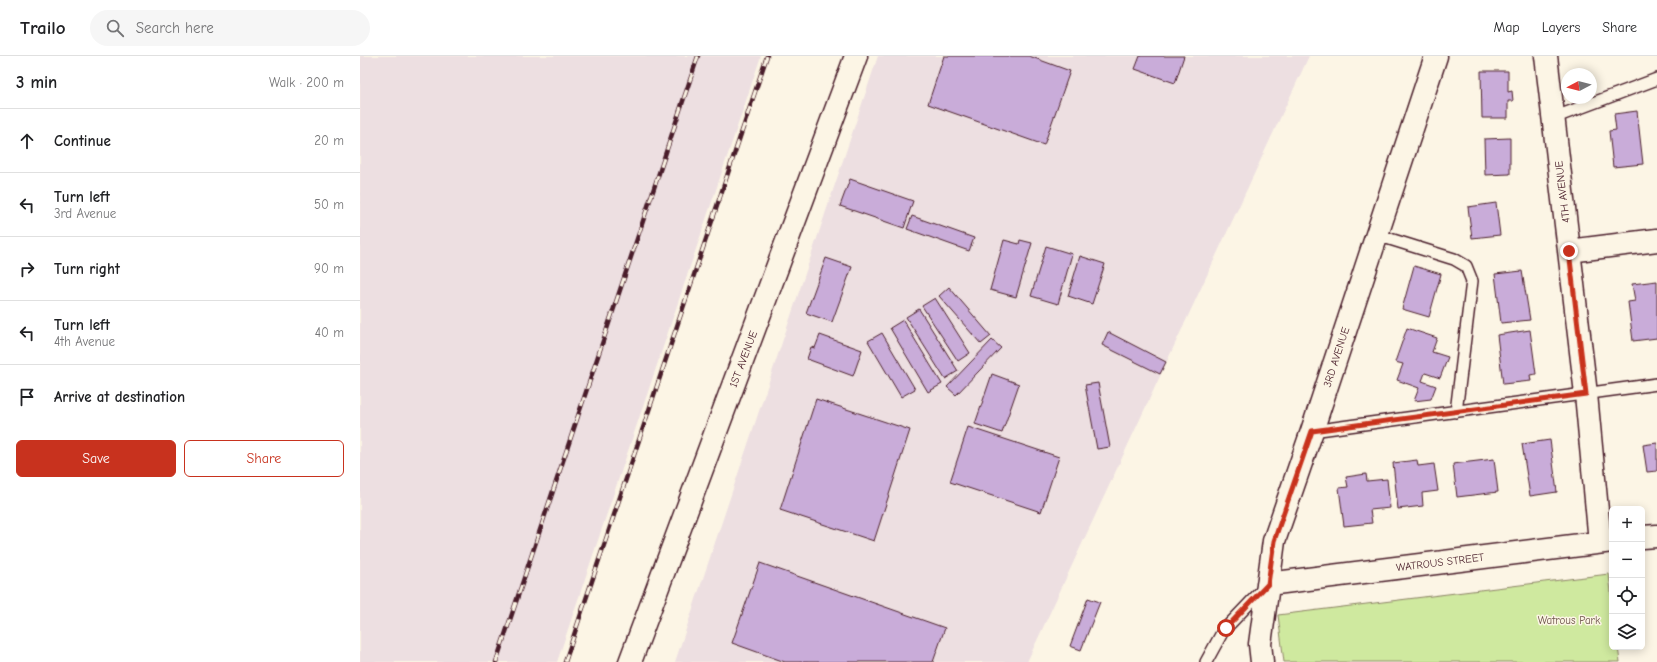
<!DOCTYPE html>
<html lang="en">
<head>
<meta charset="utf-8">
<style>
	:root { --surface:#fff; --page:#f6f6f6; --text:#202124; --muted:#757577; --line:#e0e0e0; --accent:#c8321e }
	body { margin:0; font-family:"Comic Neue",sans-serif; background:var(--page); color:var(--text) }
	.controls { position:absolute; right:12px; bottom:12px; display:grid; overflow:hidden; border-radius:6px; box-shadow:0 2px 10px #0003 }
	.controls button { width:36px; height:36px; display:grid; place-items:center; padding:0; border:0; border-bottom:1px solid var(--line); background:var(--surface); color:var(--text); font:20px sans-serif }
	.compass { position:absolute; left:1201px; top:12px; width:36px; height:36px; border-radius:50%; background:var(--surface); box-shadow:0 2px 10px #0003; rotate:263deg }
	.stop { position:absolute; width:12px; height:12px; margin:-9px; border:3px solid #c8321e; border-radius:50%; background:#fff }
	.stop.end { background:#c8321e; border-color:#fff; box-shadow:0 1px 4px #0008 }
	.list { margin:0; padding:0; list-style:none }
	h2 { display:flex; justify-content:space-between; align-items:center; height:52px; margin:0; padding:0 16px; font-size:17px }
	h2 small { font-size:13px; font-weight:400; color:var(--muted) }
	.list li { display:grid; grid-template-columns:26px 1fr auto; gap:12px; align-items:center; box-sizing:border-box; height:64px; padding:0 16px; border-top:1px solid var(--line) }
	.list b { display:block; font-size:15px; white-space:nowrap }
	.list p { margin:0; font-size:13px; white-space:nowrap; color:var(--muted) }
	.list em { font-size:13px; font-style:normal; color:var(--muted) }
	.actions { display:flex; gap:8px; padding:12px 16px }
	.actions a { flex:1; padding:9px 0; border:1px solid var(--accent); border-radius:6px; text-align:center; font-size:14px; color:var(--accent) }
	.actions .main { background:var(--accent); color:#fff }
	.icon { flex:none; width:22px; height:22px; fill:none; stroke:currentColor; stroke-width:2; stroke-linecap:round; stroke-linejoin:round }
	.map { position:relative; flex:none; width:1297px; height:606px; overflow:hidden }
	header { display:flex; align-items:center; gap:24px; box-sizing:border-box; height:56px; padding:0 20px; background:var(--surface); border-bottom:1px solid var(--line) }
	header strong { font-size:19px }
	nav { display:flex; gap:22px; margin-inline-start:auto; font-size:14px }
	.search { width:280px; height:36px; background:var(--page); display:flex; align-items:center; gap:10px; box-sizing:border-box; padding:0 14px; border-radius:22px; color:var(--muted); font-size:15px }
	main { display:flex }
	aside { flex:1; background:var(--surface) }
	.map>svg:first-child { display:block }
	.built { fill:#eddfe1 }
	.green { fill:#cfe99f; stroke:#8c8465 }
	.building { fill:#c9acd9; stroke:#4a1f2b }
	.lines { fill:none; stroke-linecap:round; stroke-linejoin:round }
	.lane-casing { stroke:#4a1f2b; stroke-width:14 }
	.street-casing { stroke:#4a1f2b; stroke-width:25 }
	.secondary-casing { stroke:#4a1f2b; stroke-width:25 }
	.lane { stroke:#fcf5e5; stroke-width:11 }
	.street { stroke:#fcf5e5; stroke-width:22 }
	.secondary { stroke:#fcf5e5; stroke-width:22 }
	.rail-casing { stroke:#4a1f2b; stroke-width:4.5 }
	.rail { stroke:#fcf5e5; stroke-width:3; stroke-dasharray:9; stroke-linecap:butt }
	.route { stroke:#c8321e; stroke-width:5 }
	.labels { text-anchor:middle; stroke-width:3; stroke-linejoin:round; paint-order:stroke }
	.street-label { font-size:11px; fill:#4a1f2b; stroke:#fcf5e5 }
	.park-label { font-size:11px; fill:#6b5248; stroke:#fcf5e5 }
</style>
</head>
<body>
<header>
<strong>Trailo</strong>
<div class="search"><svg class="icon" aria-label="search" viewBox="0 0 24 24"><circle cx="10" cy="10" r="6"/><path d="M15 15l6 6"/></svg>Search here</div>
<nav><a>Map</a><a>Layers</a><a>Share</a></nav>
</header>
<main>
<aside>
<h2>3 min<small>Walk · 200 m</small></h2>
<ul class="list">
<li><svg class="icon" aria-label="ahead" viewBox="0 0 24 24"><path d="M12 20V5M6 11l6-6 6 6"/></svg><div><b>Continue</b></div><em>20 m</em></li>
<li><svg class="icon" aria-label="left" viewBox="0 0 24 24"><path d="M17 20v-9H6M10 6l-5 5 5 5"/></svg><div><b>Turn left</b><p>3rd Avenue</p></div><em>50 m</em></li>
<li><svg class="icon" aria-label="right" viewBox="0 0 24 24"><path d="M7 20v-9h11M14 6l5 5-5 5"/></svg><div><b>Turn right</b></div><em>90 m</em></li>
<li><svg class="icon" aria-label="left" viewBox="0 0 24 24"><path d="M17 20v-9H6M10 6l-5 5 5 5"/></svg><div><b>Turn left</b><p>4th Avenue</p></div><em>40 m</em></li>
<li><svg class="icon" aria-label="arrive" viewBox="0 0 24 24"><path d="M6 21V4h12l-3 4 3 4H6"/></svg><div><b>Arrive at destination</b></div></li>
</ul>
<div class="actions"><a class="main">Save</a><a>Share</a></div>
</aside>
<div class="map">
<svg width="1297" height="606" viewBox="0 0 1297 606">
	<rect width="100%" height="100%" fill="#fcf5e5"/>
	<filter id="ink" filterUnits="userSpaceOnUse"><feTurbulence type="fractalNoise" baseFrequency=".025" numOctaves="2"/><feDisplacementMap in="SourceGraphic" scale="8" xChannelSelector="R" yChannelSelector="G"/><feConvolveMatrix kernelMatrix="1 2 1 2 8 2 1 2 1" color-interpolation-filters="sRGB"/></filter>
	<g filter="url(#ink)">
		<path class="built" d="M0,0H401L197,606H0Z
			M518,0H949L667,606H315Z"/>
		<path class="green" d="M1249,518L1252,545V591H1258L1260,606H924L918,559Z"/>
		<path class="building" d="M584,0H669L710,15L684,89L568,48Z
			M780,0H824L815,27L775,13Z
			M1121,15H1148V36L1152,35L1153,45H1148V62H1122Z
			M1277,55L1283,108L1253,111L1249,75L1256,74L1254,58Z
			M1150,82V118L1125,119L1124,83Z
			M490,123L553,145L544,172L480,150Z
			M1136,147L1140,179L1112,182L1108,151Z
			M552,160L614,182L609,195L547,173Z
			M644,184L659,188L660,184L672,187L656,241L630,234Z
			M686,190L712,198L698,248L671,240Z
			M720,200L745,208L732,248L708,240Z
			M466,202L492,211L472,266L446,257Z
			M1054,210L1081,218L1069,261L1042,253Z
			M1162,215L1170,264L1141,267L1135,218Z
			M1297,225V282L1273,285L1268,246L1275,245L1272,228Z
			M589,231L631,280L621,288L579,240Z
			M575,242L610,297L598,305L562,250Z
			M559,253L598,315L585,323L546,261Z
			M543,264L582,328L568,336L530,272Z
			M1047,272L1077,282L1072,296L1088,301L1080,322L1065,317L1062,325L1076,330L1071,343L1054,345L1059,332L1037,324L1043,308L1035,306Z
			M1170,274L1176,318L1170,319L1171,325L1143,328L1137,279Z
			M748,276L806,306L800,318L742,289Z
			M522,277L555,333L541,341L508,285Z
			M460,279L502,294L493,320L447,303L451,291L455,292Z
			M632,284L641,292L596,339L587,331Z
			M632,318L659,328L642,377L615,368Z
			M738,327L750,391L737,393L725,329Z
			M456,343L550,374L514,485L420,454Z
			M608,371L699,401L681,456L590,426Z
			M1190,384L1197,436L1170,440L1162,388Z
			M1297,387V415L1287,416L1283,389Z
			M1134,403L1138,436L1097,441L1093,408Z
			M1057,404L1058,410L1074,408L1078,435L1062,437L1063,450L1038,453L1033,407Z
			M1006,418L1007,425L1027,423L1030,452L1010,454L1012,467L984,470L979,432L988,431L986,421Z
			M400,507L585,572L573,606H425L372,587Z
			M728,542L740,546L721,594L710,590Z"/>
		<g class="lines">
			<defs>
				<path id="lane" d="M1193,62L1297,23
					M1017,179L1094,203L1106,210L1112,225L1096,356
					M952,375L1297,328
					M846,606L863,575L906,530"/>
				<path id="street" d="M1186,0L1226,338L1240,486
					M1209,195L1297,184
					M1282,481L1297,480
					M908,528L1252,485
					M902,606L900,588L914,485L952,375L1076,0"/>
				<path id="secondary" d="M270,606L496,0"/>
			</defs>
			<use href="#lane" class="lane-casing"/>
			<use href="#street" class="street-casing"/>
			<use href="#secondary" class="secondary-casing"/>
			<use href="#lane" class="lane"/>
			<use href="#street" class="street"/>
			<use href="#secondary" class="secondary"/>
			<defs>
				<path id="rail" d="M136,606L338,0
					M205,606L407,0"/>
			</defs>
			<use href="#rail" class="rail-casing"/>
			<use href="#rail" class="rail"/>
		</g>
	</g>
	<g class="lines" filter="url(#ink)">
		<path class="route" d="M866,572L908,528L914,485L952,375L1226,338L1209,195"/>
	</g>
	<g class="labels">
		<g class="street-label">
			<text transform="translate(1202 136) rotate(-97)" y="4">4TH AVENUE</text>
			<text transform="translate(976 301) rotate(-72)" y="4">3RD AVENUE</text>
			<text transform="translate(383 303) rotate(-69)" y="4">1ST AVENUE</text>
			<text transform="translate(1080 506) rotate(-7)" y="4">WATROUS STREET</text>
		</g>
		<g class="park-label">
			<text x="1209" y="568">Watrous Park</text>
		</g>
	</g>
</svg>
<div class="controls">
<button>+</button>
<button>−</button>
<button><svg class="icon" aria-label="locate" viewBox="0 0 24 24"><circle cx="12" cy="12" r="6"/><path d="M12 2v4M12 18v4M2 12h4M18 12h4"/></svg></button>
<button><svg class="icon" aria-label="layers" viewBox="0 0 24 24"><path d="M12 4l9 5-9 5-9-5zM3 14l9 5 9-5"/></svg></button>
</div>
<svg class="compass" viewBox="-18 -18 36 36"><path d="M0-13l5 13h-10z" fill="#e53935"/><path d="M0 13l5-13h-10z" fill="#757577"/></svg>
<div class="stop" style="left:866px;top:572px"></div>
<div class="stop end" style="left:1209px;top:195px"></div>
</div>
</main>
</body>
</html>
